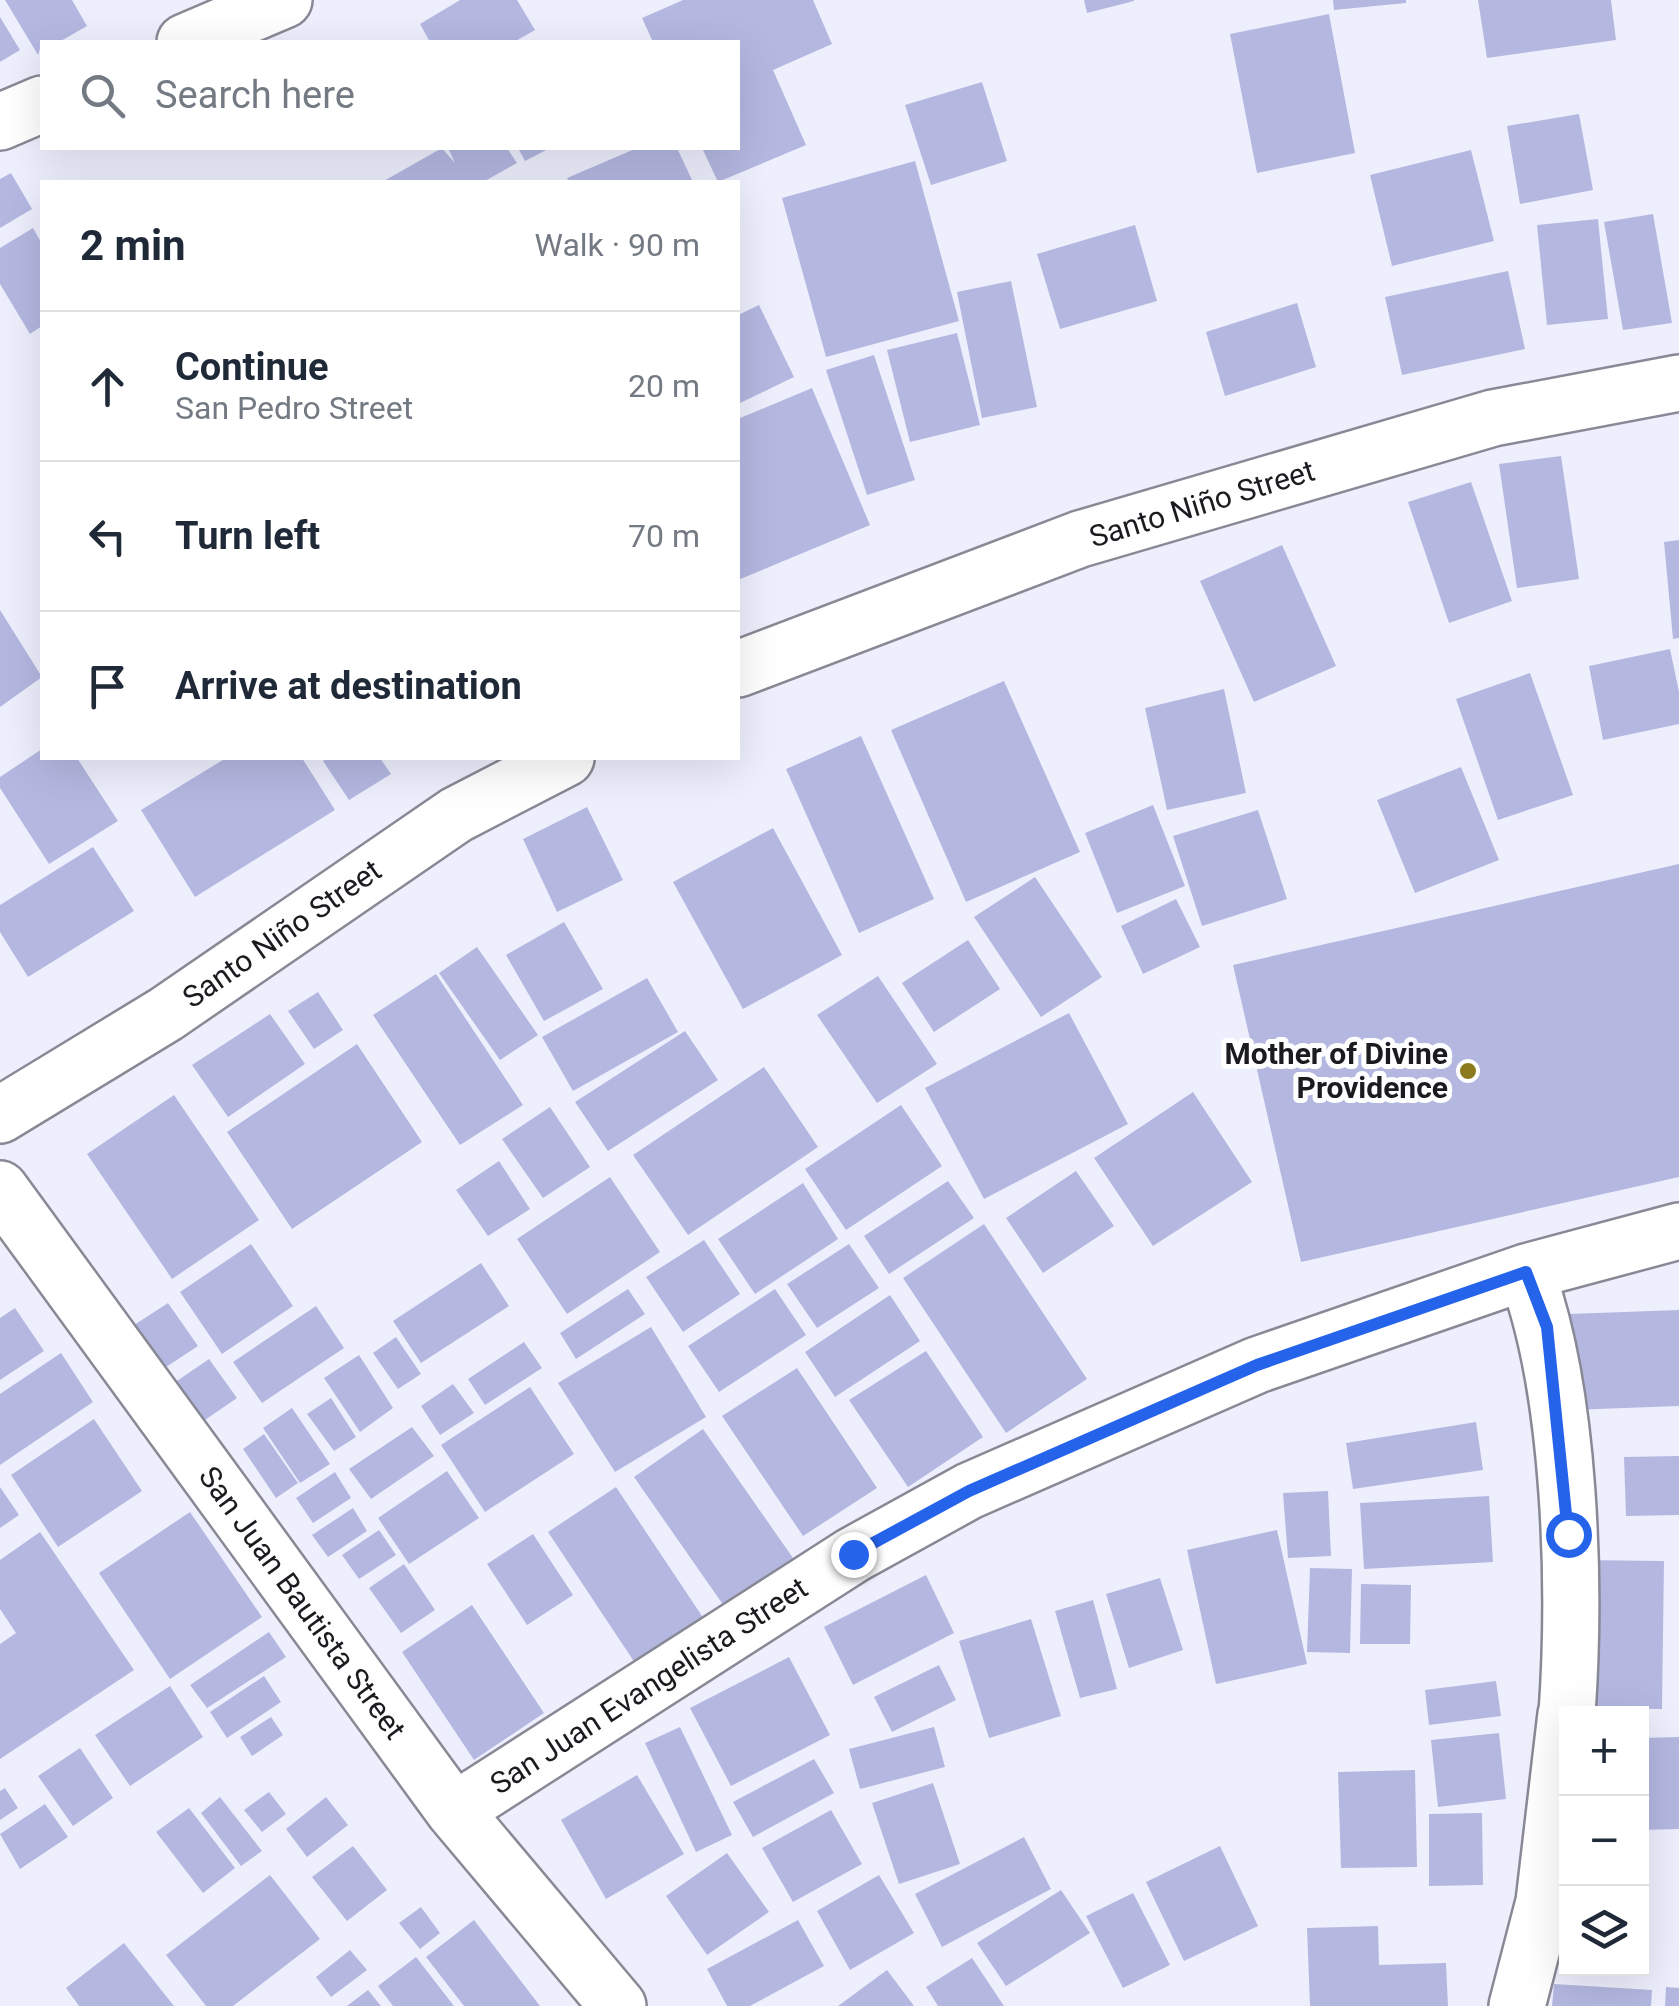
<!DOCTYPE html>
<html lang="en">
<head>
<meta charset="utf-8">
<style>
	:root { --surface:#fff; --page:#f6f6f7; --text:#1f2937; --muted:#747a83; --line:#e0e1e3 }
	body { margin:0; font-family:Roboto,sans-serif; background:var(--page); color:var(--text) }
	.controls { position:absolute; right:30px; bottom:30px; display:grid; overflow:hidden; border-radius:0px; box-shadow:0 10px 40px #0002 }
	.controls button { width:90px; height:90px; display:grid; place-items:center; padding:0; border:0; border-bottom:2px solid var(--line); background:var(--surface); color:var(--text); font:50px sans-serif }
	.stop { position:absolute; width:30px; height:30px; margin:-22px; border:8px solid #2563eb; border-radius:50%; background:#fff }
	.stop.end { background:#2563eb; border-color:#fff; box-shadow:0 2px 10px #0008 }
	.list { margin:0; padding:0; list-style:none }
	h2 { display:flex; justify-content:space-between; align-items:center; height:130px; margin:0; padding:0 40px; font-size:42px }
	h2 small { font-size:32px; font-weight:400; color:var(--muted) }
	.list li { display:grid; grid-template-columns:65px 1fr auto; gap:30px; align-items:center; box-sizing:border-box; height:150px; padding:0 40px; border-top:2px solid var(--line) }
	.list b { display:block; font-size:38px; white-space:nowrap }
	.list p { margin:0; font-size:32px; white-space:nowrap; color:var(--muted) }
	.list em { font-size:32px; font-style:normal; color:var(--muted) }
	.icon { flex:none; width:55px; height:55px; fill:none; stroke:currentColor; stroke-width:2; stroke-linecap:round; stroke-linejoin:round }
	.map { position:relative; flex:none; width:1679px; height:2006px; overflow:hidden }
	.search { position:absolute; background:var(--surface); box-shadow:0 10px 40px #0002; left:40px; top:40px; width:700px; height:110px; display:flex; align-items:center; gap:25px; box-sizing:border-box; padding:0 35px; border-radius:0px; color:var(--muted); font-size:38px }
	.panel { position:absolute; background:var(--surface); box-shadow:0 10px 40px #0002; left:40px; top:180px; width:700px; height:580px; border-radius:0px }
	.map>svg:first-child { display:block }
	.building { fill:#b4b8e1 }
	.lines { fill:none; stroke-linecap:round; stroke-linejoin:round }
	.minor-casing { stroke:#888995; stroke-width:60 }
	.minor { stroke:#fff; stroke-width:55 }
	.route { stroke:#2563eb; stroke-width:12 }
	.poi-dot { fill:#8d7a1f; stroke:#fefefe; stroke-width:4 }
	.labels { text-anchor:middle; stroke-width:10; stroke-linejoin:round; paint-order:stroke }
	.street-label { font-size:30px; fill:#1a1b1f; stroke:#fefefe }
	.poi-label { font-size:30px; font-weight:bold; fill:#1a1b1f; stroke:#fefefe; text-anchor:end }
</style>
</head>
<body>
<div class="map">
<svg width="1679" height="2006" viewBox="0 0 1679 2006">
	<rect width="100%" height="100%" fill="#eeeffd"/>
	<path class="building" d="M5,0H72L87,26L59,42H42L38,55Z
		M460,0H517L535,30L514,42H430L420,24Z
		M683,0H813L832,44L773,70L806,145L718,182L702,148H738V42H653L642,18Z
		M1084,0H1134V1L1087,13Z
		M1333,0H1406V3L1334,10Z
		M1478,0H1611L1616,40L1487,58Z
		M1329,14L1355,153L1257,173L1230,34Z
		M0,17L20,50L0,62Z
		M982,82L1007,161L931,185L905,105Z
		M1579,114L1593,190L1520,204L1507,126Z
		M442,148L455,163L448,148H507L517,163L483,182H382Z
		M518,148H550L525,161Z
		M637,148H677L693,182H569L567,178Z
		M1471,150L1494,241L1392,266L1370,175Z
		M915,161L959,321L826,357L782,198Z
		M11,173L32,209L0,228V179Z
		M1653,214L1672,323L1623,330L1604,222Z
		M1598,219L1608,319L1547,325L1537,225Z
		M1135,225L1157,301L1060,329L1037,254Z
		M33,228L42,244V326L30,334L0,284V248Z
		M1508,271L1525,349L1402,375L1385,297Z
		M1011,281L1037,407L982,418L957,292Z
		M1297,303L1316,367L1225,396L1206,332Z
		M759,305L794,377L738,404V315Z
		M957,333L980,425L910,442L887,350Z
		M874,355L915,480L867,495L826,370Z
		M812,388L870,525L738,580V419Z
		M1561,456L1579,579L1517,588L1499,464Z
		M1471,482L1512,601L1449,623L1408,502Z
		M1679,540V638L1673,639L1664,542Z
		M1282,545L1336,666L1254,702L1200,581Z
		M0,610L42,677L0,707Z
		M1670,649L1679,692V724L1603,740L1589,666Z
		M1530,673L1573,795L1498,820L1456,699Z
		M1004,681L1080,852L966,902L891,730Z
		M1224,689L1246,793L1167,810L1145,708Z
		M861,736L934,899L859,933L786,769Z
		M42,749V758H77L118,821L49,864L0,788V777Z
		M226,758H302L335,810L195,897L141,810Z
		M328,758H380L391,774L349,800L323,761Z
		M1461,767L1499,860L1415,893L1377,800Z
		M1153,805L1185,886L1117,913L1085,833Z
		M587,807L623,880L557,912L523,839Z
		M1258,810L1287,899L1202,926L1173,836Z
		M773,828L842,955L743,1009L673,882Z
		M93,847L134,911L28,977L0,932V905Z
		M1679,864V1177L1301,1262L1233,965Z
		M1035,877L1102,977L1041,1017L974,917Z
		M1176,899L1200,947L1143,974L1121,926Z
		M564,922L603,989L544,1021L506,955Z
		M968,940L1000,989L934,1032L902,983Z
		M477,947L538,1035L500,1060L439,973Z
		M436,974L523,1105L460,1145L373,1015Z
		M878,976L937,1064L877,1103L817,1015Z
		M647,978L678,1032L573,1091L542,1037Z
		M318,992L343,1030L314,1049L288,1011Z
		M1069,1013L1128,1124L984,1199L925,1088Z
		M270,1014L305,1064L228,1117L192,1065Z
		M685,1031L718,1080L608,1151L575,1102Z
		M357,1044L422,1142L292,1229L227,1132Z
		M764,1067L818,1147L688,1235L633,1155Z
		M1193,1092L1252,1182L1153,1246L1094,1158Z
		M174,1095L259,1220L172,1279L87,1154Z
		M901,1105L942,1166L846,1230L805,1169Z
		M550,1107L590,1167L543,1198L502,1139Z
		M499,1161L530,1209L488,1236L456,1190Z
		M1076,1171L1114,1226L1043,1273L1006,1218Z
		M610,1177L660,1252L567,1314L517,1239Z
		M948,1181L974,1218L889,1274L864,1236Z
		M803,1183L838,1239L755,1294L718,1239Z
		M984,1224L1087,1379L1006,1433L903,1278Z
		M704,1240L740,1294L683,1332L646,1277Z
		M251,1244L293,1306L222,1354L180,1292Z
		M849,1244L879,1288L817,1328L787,1284Z
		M481,1263L509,1306L421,1363L393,1321Z
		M628,1289L645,1314L576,1359L560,1333Z
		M775,1289L806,1335L719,1392L688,1346Z
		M890,1295L920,1341L835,1397L805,1352Z
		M168,1303L198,1346L160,1371L131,1327Z
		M316,1306L344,1348L262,1403L233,1362Z
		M15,1308L44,1351L0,1380V1318Z
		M1679,1310V1406L1571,1410L1568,1314Z
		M651,1327L706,1417L615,1472L558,1383Z
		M396,1337L421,1374L398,1389L373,1353Z
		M524,1342L542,1368L485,1405L468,1379Z
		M926,1351L983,1437L908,1487L849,1400Z
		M61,1353L93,1402L0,1465V1394Z
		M359,1355L393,1408L360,1432L324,1378Z
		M209,1359L237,1398L202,1422L174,1383Z
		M797,1368L877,1488L803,1536L722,1416Z
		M453,1384L474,1413L440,1435L421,1406Z
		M530,1387L574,1454L485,1512L441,1445Z
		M331,1398L356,1437L334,1451L307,1414Z
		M292,1408L330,1464L300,1483L263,1428Z
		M94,1419L142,1491L58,1547L11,1475Z
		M1476,1422L1483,1470L1353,1489L1346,1443Z
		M412,1427L434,1456L371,1499L349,1469Z
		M703,1429L793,1558L724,1606L634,1477Z
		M264,1434L298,1483L276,1498L243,1449Z
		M1679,1456V1515L1626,1516L1624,1457Z
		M447,1471L479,1518L409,1564L378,1518Z
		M335,1472L351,1498L313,1523L296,1498Z
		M0,1487L19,1515L0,1528Z
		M616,1487L704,1619L635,1663L548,1532Z
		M1328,1491L1331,1556L1288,1558L1283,1493Z
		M1489,1496L1493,1562L1364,1569L1360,1503Z
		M353,1508L367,1531L328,1557L312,1535Z
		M190,1512L262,1617L170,1679L99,1573Z
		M379,1530L396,1555L359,1579L342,1555Z
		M1277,1530L1307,1664L1216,1684L1187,1550Z
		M40,1532L134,1670L0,1759V1644L16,1633L0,1609V1560Z
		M533,1534L573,1595L527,1625L487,1564Z
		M1581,1560L1664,1561L1662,1709L1578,1708Z
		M404,1564L435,1610L401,1633L369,1588Z
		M1310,1568L1352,1569L1350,1653L1307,1652Z
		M926,1575L954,1633L853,1685L824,1627Z
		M1160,1578L1183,1650L1129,1668L1106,1594Z
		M1361,1584L1411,1585L1410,1644H1360Z
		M1093,1600L1117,1689L1080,1698L1055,1611Z
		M472,1605L544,1713L474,1760L402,1652Z
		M1031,1619L1061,1716L989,1738L959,1641Z
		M269,1632L286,1657L207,1708L190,1685Z
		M789,1657L830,1735L731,1786L690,1708Z
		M939,1665L956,1700L892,1732L874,1697Z
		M264,1676L281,1702L227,1738L210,1712Z
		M1496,1681L1501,1716L1429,1725L1425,1690Z
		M170,1686L203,1737L130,1786L95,1735Z
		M271,1717L283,1735L252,1756L240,1737Z
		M680,1727L732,1835L696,1852L645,1743Z
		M934,1727L945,1767L860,1789L849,1749Z
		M1499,1733L1506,1799L1438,1807L1431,1740Z
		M1679,1737V1829L1642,1830V1738Z
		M80,1748L113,1798L73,1826L38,1776Z
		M814,1759L834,1793L753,1837L733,1802Z
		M1415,1770L1417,1867L1341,1868L1338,1772Z
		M637,1775L684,1854L606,1899L561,1820Z
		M933,1783L960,1864L899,1884L872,1803Z
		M5,1788L18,1808L0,1820V1791Z
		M269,1792L286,1814L262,1832L244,1810Z
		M220,1797L262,1851L241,1866L201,1813Z
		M326,1797L348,1825L307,1857L286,1829Z
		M45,1804L68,1837L20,1869L0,1834Z
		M189,1808L235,1868L203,1893L156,1832Z
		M831,1810L862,1864L793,1902L762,1848Z
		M1482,1813L1483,1885L1429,1886V1814Z
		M1024,1837L1051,1889L942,1947L915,1894Z
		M353,1846L387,1890L347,1921L312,1877Z
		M1220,1846L1258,1926L1184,1961L1146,1882Z
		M727,1853L769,1912L707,1955L666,1896Z
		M270,1875L320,1939L233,2006H206L166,1955Z
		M879,1875L914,1933L850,1970L817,1911Z
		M1061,1890L1090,1933L1006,1986L977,1943Z
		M1133,1893L1170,1965L1123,1988L1086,1916Z
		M421,1907L440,1933L420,1949L399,1923Z
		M474,1920L540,2006H464L426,1957Z
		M798,1920L824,1966L750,2006H727L707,1969Z
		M1378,1926L1379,1965L1446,1963L1448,2006H1310L1307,1928Z
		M124,1943L174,2006H79L66,1988Z
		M350,1950L367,1970L331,1997L316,1977Z
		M416,1957L454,2006H393L378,1986Z
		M972,1958L1004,2006H938L926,1987Z
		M887,1970L914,2006H838Z
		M1554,1984L1652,1990L1651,2006H1552Z
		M1666,1987L1679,1988V2006H1665Z
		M368,1990L381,2006H347Z"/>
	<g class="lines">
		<defs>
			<path id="minor" d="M185,42L284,0
				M0,122L42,104
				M738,669L1080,539L1493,418L1679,383
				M0,1115L166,1014L456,815L566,758
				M0,1189L454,1811L618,2006
				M1526,1272C1571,1392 1576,1585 1567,1714
				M454,1811L853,1555L969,1491L1257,1365L1526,1272L1679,1231
				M1517,2006L1544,1902L1566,1714"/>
		</defs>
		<use href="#minor" class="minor-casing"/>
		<use href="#minor" class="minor"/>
	</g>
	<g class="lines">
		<path class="route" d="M853,1554L969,1491L1257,1365L1526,1272L1547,1327L1568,1534"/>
	</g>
	<circle class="poi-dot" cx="1468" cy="1071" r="10"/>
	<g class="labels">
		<g class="street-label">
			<text transform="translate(1202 504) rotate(-17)" y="10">Santo Niño Street</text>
			<text transform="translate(282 934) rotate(-35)" y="10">Santo Niño Street</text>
			<text transform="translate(302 1603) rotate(54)" y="10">San Juan Bautista Street</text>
			<text transform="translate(649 1686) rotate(-33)" y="10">San Juan Evangelista Street</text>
		</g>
		<g class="poi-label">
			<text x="1448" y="1064">Mother of Divine<tspan x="1448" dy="34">Providence</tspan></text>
		</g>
	</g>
</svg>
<div class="controls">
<button>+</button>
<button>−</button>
<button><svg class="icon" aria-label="layers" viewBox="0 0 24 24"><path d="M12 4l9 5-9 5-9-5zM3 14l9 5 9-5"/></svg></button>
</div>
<div class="stop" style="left:1568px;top:1534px"></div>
<div class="stop end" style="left:853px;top:1554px"></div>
<div class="search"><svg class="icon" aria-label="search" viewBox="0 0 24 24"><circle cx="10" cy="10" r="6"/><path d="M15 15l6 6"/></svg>Search here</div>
<section class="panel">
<h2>2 min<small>Walk · 90 m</small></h2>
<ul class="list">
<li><svg class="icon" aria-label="ahead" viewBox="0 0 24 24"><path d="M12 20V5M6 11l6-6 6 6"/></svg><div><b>Continue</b><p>San Pedro Street</p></div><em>20 m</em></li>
<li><svg class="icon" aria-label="left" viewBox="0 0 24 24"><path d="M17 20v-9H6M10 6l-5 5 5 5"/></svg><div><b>Turn left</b></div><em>70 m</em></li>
<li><svg class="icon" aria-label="arrive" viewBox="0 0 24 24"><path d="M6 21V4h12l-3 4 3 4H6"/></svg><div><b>Arrive at destination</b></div></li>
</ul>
</section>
</div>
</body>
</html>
